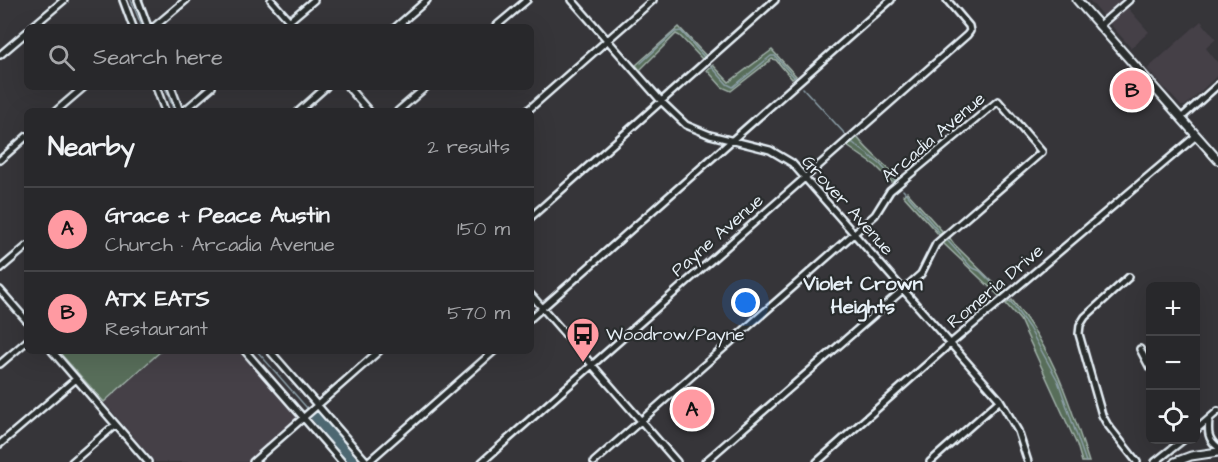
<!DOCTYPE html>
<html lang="en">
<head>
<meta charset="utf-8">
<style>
	:root { --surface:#28282b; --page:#343437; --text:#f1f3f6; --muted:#a5a6a9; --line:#444447; --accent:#ff9aa2 }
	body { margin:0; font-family:"Architects Daughter",sans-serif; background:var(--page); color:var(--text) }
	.controls { position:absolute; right:18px; bottom:18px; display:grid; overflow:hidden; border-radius:9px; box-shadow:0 6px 24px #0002 }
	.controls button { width:54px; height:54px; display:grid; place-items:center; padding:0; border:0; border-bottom:2px solid var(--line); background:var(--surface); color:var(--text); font:30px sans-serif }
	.you { position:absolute; left:746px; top:303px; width:21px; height:21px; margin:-15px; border:4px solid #fff; border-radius:50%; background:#1a73e8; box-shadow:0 0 0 9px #1a73e833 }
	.badge { display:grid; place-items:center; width:39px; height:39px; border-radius:50%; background:var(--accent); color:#111; font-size:20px; font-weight:700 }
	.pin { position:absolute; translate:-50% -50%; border:3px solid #fff; box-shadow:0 2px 6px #0006 }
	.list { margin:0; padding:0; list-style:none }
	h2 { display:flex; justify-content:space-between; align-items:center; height:78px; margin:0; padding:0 24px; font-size:26px }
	h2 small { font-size:20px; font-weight:400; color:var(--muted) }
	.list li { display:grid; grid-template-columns:39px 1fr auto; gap:18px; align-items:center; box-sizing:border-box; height:84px; padding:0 24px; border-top:2px solid var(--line) }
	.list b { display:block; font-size:22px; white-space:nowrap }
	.list p { margin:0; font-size:20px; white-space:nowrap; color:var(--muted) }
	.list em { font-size:20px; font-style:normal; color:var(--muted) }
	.icon { flex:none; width:33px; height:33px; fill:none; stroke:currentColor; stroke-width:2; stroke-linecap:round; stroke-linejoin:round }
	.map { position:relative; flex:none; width:1218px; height:462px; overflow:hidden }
	.search { position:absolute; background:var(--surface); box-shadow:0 6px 24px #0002; left:24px; top:24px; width:510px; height:66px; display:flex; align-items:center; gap:15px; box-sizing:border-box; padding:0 21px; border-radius:9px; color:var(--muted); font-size:22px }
	.panel { position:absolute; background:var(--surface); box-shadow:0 6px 24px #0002; left:24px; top:108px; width:510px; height:246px; border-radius:9px }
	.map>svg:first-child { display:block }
	.built { fill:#443f46 }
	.green { fill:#586e5a; stroke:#a0b0a9; stroke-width:1.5 }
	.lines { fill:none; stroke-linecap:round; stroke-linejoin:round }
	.stream { stroke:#8c9fa8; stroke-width:1.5 }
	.river { stroke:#4e6872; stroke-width:9 }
	.minor-casing { stroke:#e8f1f8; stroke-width:10 }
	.major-casing { stroke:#e8f1f8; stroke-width:11 }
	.minor { stroke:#2a2d2e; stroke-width:5 }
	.major { stroke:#2a2d2e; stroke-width:7 }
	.labels { text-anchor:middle; stroke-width:4.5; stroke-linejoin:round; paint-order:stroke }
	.street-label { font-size:18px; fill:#e8f1f8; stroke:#2a2d2e }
	.poi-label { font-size:18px; fill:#e8f1f8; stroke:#2a2d2e; text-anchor:start }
	.neighbourhood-label { font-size:20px; font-weight:bold; fill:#e8f1f8; stroke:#2a2d2e }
</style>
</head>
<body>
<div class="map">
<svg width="1218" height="462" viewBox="0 0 1218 462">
	<rect width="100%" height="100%" fill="#363539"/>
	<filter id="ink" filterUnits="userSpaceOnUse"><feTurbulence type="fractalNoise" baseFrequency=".0167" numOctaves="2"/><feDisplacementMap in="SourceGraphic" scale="12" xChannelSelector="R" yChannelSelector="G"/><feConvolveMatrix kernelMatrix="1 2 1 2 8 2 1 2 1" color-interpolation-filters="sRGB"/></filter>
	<g filter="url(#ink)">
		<path class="built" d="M1089,0H1121L1149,32L1131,48Z
			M1201,21L1216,39L1206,48L1218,63V75L1185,106H1181L1147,69Z
			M161,351H238L297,417L247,462H155L104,402Z"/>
		<path class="green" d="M679,27L707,57L703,60L680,36L676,34L640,70L636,65Z
			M772,50L796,76L792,79L776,60L772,59L731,91L722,87L707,70L713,65L729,82Z
			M857,137C869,153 885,164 899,179L893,183L876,166L847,146Z
			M907,192L943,232L939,235L903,195Z
			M949,237L954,244L1004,293L1000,297L942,242Z
			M1012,300C1054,351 1069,400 1089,462H1082L1077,445L1020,320L1006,304Z
			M58,351H161L104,402Z"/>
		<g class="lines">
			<path class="stream" d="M131,0L142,27
				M641,63L675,32L681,31L704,57
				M711,66L727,84L733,87L771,56H775L795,78
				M165,87L174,111
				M803,88L845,134
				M853,143L880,164L895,181
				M903,190L939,232
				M947,240L971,267L980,271L1003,294
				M1010,301L1029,328L1058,381L1086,462
				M257,351L307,408"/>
			<path class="river" d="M314,415L354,462"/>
			<defs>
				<path id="minor" d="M123,0L133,27
					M138,0L148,27
					M271,0L295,27
					M572,0L662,102L686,125L710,135L770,150L792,163L1000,400L1018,431L1028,462
					M1099,26L1129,0
					M32,27L64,0
					M154,27L186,0
					M282,27L314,0
					M396,27L427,0
					M495,27L527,0
					M0,55L27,32
					M156,87L165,111
					M171,87L180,111
					M348,87L369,111
					M56,111L84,87
					M184,111L212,87
					M299,111L326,87
					M398,111L426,87
					M527,111L653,0
					M1181,118L1218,85
					M0,160L27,136
					M531,217L775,0
					M0,269L27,246
					M1129,277L1085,317L1080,325L1079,334L1102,415L1107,424L1137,462
					M0,290L27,321
					M531,295L677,462
					M531,318L891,0
					M1140,349L1150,368
					M52,351L148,462
					M245,351L342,462
					M270,351L367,462
					M0,364L27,341
					M1209,419C1208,431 1207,439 1218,447
					M1196,430L1218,411
					M0,444L76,379
					M72,462L115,425
					M253,462L379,351
					M368,462L494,351
					M482,462L967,35L970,31L969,26L947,0
					M594,462L875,215L890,191L998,101L1042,152L936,244L921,274L705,462
					M817,462L951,343L1196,136
					M930,462L1000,400
					M1155,462L1183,440"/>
				<path id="major" d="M1077,0L1218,160
					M1175,462L1191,456L1218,452"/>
			</defs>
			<use href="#minor" class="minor-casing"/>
			<use href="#major" class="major-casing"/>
			<use href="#minor" class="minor"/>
			<use href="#major" class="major"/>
		</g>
	</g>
	<defs>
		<symbol id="bus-pin" viewBox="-11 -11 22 30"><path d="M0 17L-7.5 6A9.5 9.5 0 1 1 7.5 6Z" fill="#ff9aa2" stroke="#2a2d2e"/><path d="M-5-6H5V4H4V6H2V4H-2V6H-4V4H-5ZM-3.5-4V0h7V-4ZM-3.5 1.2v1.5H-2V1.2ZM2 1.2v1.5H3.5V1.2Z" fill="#111"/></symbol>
	</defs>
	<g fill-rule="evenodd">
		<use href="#bus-pin" x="564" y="315" width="38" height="52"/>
	</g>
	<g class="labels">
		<g class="street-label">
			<text transform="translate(933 137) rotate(-40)" y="6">Arcadia Avenue</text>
			<text transform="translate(848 205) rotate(48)" y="6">Grover Avenue</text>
			<text transform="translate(717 235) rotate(-41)" y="6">Payne Avenue</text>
			<text transform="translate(995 286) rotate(-40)" y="6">Romeria Drive</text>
		</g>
		<g class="poi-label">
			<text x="606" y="340">Woodrow/Payne</text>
		</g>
		<g class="neighbourhood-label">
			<text x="863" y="290">Violet Crown<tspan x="863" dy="23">Heights</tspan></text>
		</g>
	</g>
</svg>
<div class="controls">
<button>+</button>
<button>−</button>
<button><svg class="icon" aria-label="locate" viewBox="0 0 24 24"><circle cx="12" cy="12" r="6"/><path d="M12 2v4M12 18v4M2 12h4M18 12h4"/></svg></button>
</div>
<div class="you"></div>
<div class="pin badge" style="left:692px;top:409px">A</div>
<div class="pin badge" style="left:1132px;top:90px">B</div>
<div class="search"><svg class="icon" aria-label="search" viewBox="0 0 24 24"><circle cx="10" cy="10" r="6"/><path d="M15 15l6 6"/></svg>Search here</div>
<section class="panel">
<h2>Nearby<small>2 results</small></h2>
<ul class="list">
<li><span class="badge">A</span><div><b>Grace + Peace Austin</b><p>Church · Arcadia Avenue</p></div><em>150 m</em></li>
<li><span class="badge">B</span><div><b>ATX EATS</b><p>Restaurant</p></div><em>570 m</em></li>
</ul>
</section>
</div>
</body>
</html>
